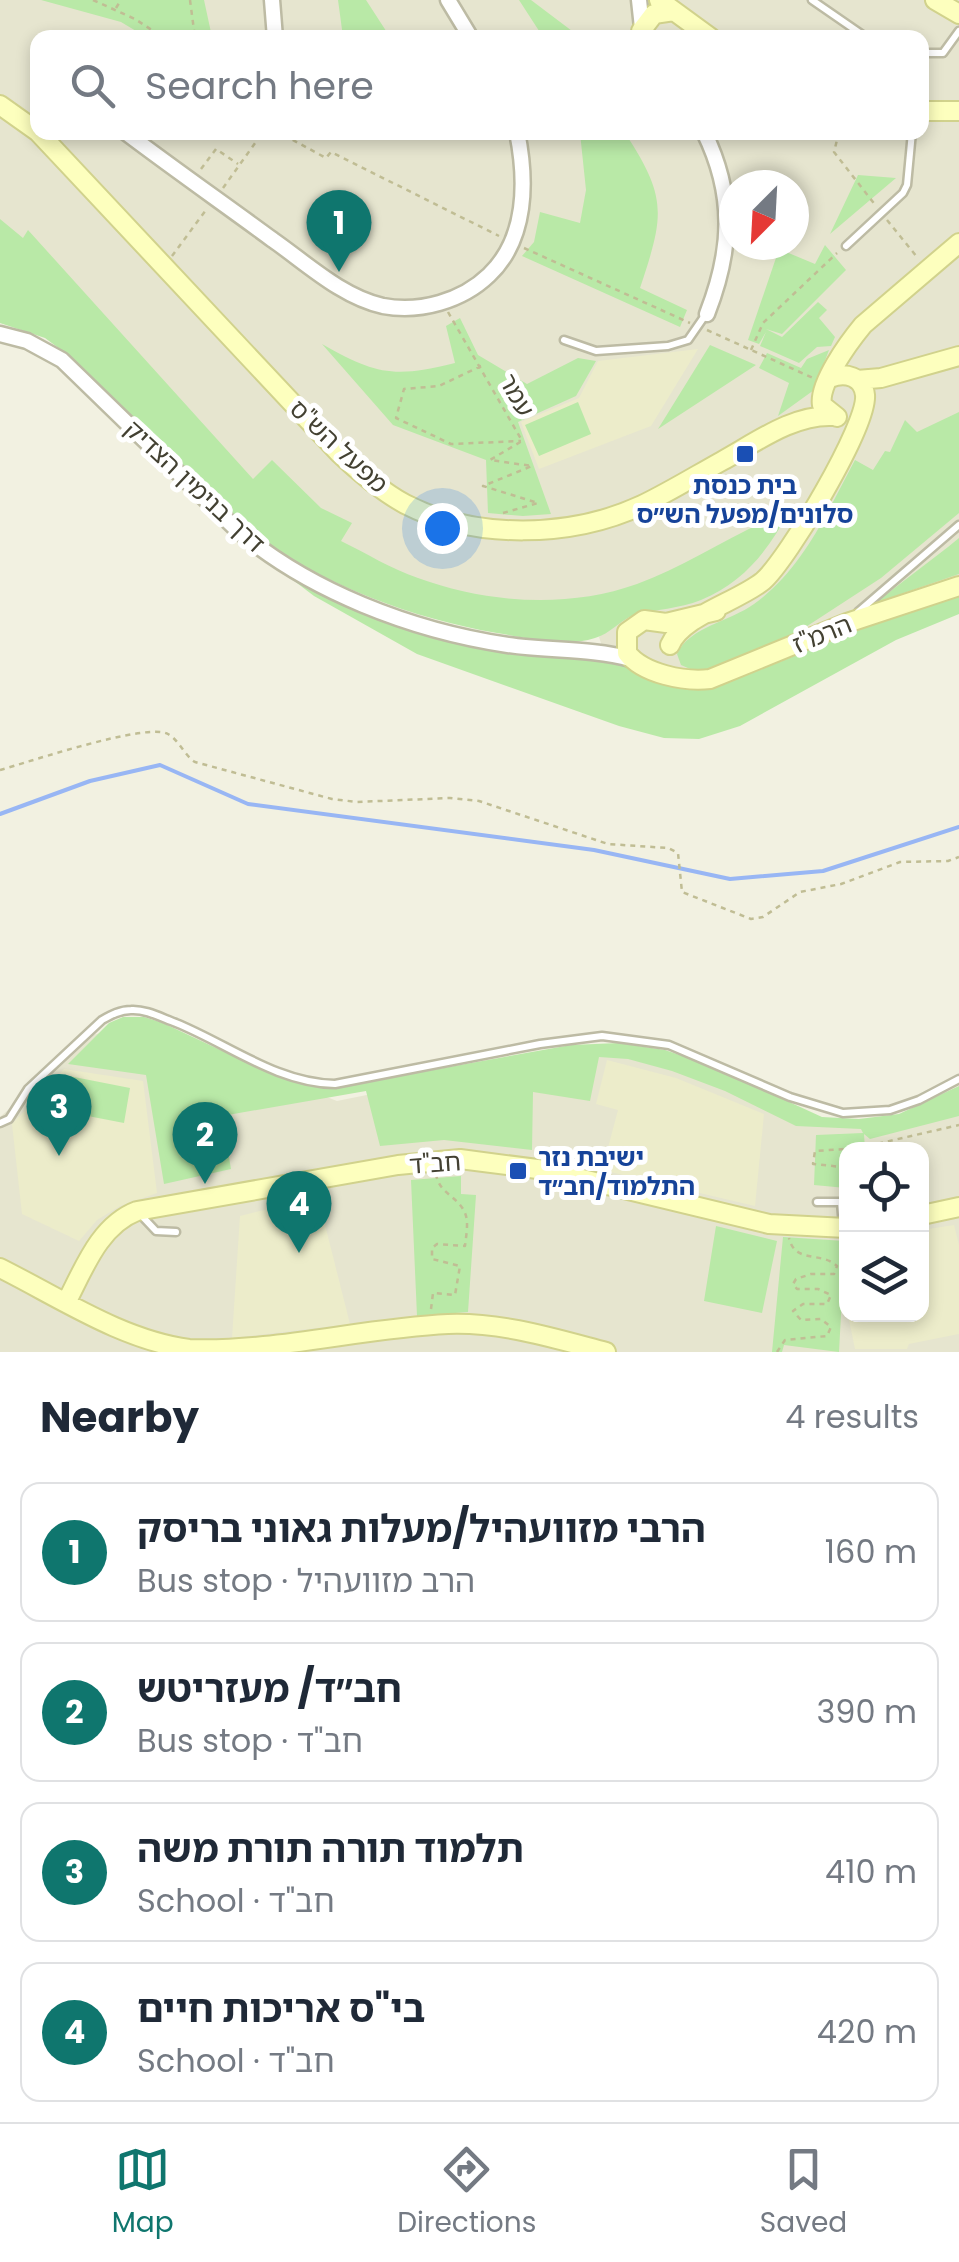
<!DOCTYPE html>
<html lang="en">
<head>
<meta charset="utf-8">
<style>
	:root { --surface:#fff; --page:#f2f2f3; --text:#1f2937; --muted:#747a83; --line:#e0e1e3; --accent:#0f766e }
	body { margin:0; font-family:Poppins,"Noto Sans Hebrew",sans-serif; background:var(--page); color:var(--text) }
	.controls { position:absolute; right:30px; bottom:30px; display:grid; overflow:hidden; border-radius:20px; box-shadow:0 5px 15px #0003 }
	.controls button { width:90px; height:90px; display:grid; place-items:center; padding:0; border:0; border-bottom:2px solid var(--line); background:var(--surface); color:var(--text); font:50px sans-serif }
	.compass { position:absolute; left:719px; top:170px; width:90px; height:90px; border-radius:50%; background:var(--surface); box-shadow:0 5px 15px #0003; rotate:204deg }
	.you { position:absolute; left:442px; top:528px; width:35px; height:35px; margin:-25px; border:8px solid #fff; border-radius:50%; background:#1a73e8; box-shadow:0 0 0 15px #1a73e833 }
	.badge { display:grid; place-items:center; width:65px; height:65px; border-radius:50%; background:var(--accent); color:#fff; font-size:32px; font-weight:700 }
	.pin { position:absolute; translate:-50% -82px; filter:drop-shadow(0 2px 5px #0008) }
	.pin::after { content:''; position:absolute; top:52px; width:35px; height:30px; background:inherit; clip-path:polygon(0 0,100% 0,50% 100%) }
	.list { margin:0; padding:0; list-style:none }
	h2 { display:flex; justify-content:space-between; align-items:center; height:130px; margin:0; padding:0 40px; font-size:42px }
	h2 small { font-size:32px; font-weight:400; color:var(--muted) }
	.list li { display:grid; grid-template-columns:65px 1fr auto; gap:30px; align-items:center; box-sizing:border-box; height:140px; margin:0 20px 20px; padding:0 20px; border:2px solid var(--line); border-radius:20px }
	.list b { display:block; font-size:38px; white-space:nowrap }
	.list p { margin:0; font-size:32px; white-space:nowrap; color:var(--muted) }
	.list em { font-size:32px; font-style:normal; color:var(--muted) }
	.icon { flex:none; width:55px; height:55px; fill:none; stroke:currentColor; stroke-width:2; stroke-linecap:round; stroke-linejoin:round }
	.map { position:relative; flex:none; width:959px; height:1352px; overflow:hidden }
	.search { position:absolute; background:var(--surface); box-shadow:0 5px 15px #0003; left:30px; right:30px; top:30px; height:110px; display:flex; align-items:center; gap:25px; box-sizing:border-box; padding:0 35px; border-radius:20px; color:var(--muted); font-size:38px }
	.sheet { height:770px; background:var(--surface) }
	nav { display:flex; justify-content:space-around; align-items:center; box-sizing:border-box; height:140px; border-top:2px solid var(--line); background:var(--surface); font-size:28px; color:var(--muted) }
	nav a { display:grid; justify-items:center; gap:5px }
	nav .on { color:var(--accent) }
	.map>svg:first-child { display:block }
	.residential { fill:#e6e5cf; fill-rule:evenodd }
	.education { fill:#ececca }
	.green { fill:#b9e9a7 }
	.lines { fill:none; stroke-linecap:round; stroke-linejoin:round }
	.stream { stroke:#98b6f4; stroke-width:4 }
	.lane-casing { stroke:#bdbba4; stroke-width:11 }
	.street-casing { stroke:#bdbba4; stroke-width:19 }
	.secondary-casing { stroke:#d1d28c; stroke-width:22 }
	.path { stroke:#c0bd94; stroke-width:2.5; stroke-dasharray:5 5; stroke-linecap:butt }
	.lane { stroke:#fff; stroke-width:6 }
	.street { stroke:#fff; stroke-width:14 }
	.secondary { stroke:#fdffbe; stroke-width:18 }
	.transit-dot { fill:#1a4fb4; stroke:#fff; stroke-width:4 }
	.labels { text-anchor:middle; stroke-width:10; stroke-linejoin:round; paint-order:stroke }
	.street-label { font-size:25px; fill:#434132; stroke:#fff }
	.transit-label { font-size:25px; font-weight:bold; fill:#164399; stroke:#fff }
</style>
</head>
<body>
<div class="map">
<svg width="959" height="1352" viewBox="0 0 959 1352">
	<rect width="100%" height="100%" fill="#f2f1e1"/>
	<path class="residential" d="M0,0H959V595L686,701L612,676L599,637L634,606L518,607L458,599L326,543L239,472L0,228ZM38,38H922V132H38ZM734,185H794V245H734Z
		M136,1023L337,1101L530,1062L614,1051L679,1069L816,1121L884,1123L959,1090V1352H0V1117L93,1035ZM846,1150H922V1314H846Z"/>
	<path class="education" d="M698,349L651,426L539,469L521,422L579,398L598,361Z
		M607,1060L676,1078L764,1114L755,1206L602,1170L618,1110L596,1104Z
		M64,1069L143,1081L157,1193L120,1206L97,1220L79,1241L22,1214L12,1124Z
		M318,1197L350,1324L232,1338L240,1216Z
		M954,1225L959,1245V1334L909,1344L907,1349H855L848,1315L922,1314V1230Z"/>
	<path class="green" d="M41,0H204L212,37H146L121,22Z
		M338,0H366L390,37H343Z
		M519,0H531L580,37H543Z
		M580,133H625C668,198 664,216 640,288L687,310L680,327L522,256L534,242L540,212L580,223L586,190Z
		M858,175L896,178L830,234Z
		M0,219L23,238L28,230L253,479L272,460L321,508L352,523L341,541C366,553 391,569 418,578C487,603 567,609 637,584C687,566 737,531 789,511C768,551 744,582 701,600C679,609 656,609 634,615C620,620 610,634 595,638C565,648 528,638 497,633C413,619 313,582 247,528C187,480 128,413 72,358L45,338L0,323Z
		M825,245L846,270L782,334L766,329L782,337L818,302L827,310L819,318L835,337L831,346L817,347L799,363L760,346L766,332L759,344L748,340L779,249L815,264Z
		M460,318L478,355L527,384L578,358L596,361L576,396L518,422L551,514L523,516L488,513L486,460L393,425L322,344C376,375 395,378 455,363L446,326Z
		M710,345L756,365L658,429Z
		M829,350L814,390L778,416L789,383L759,368L767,353L801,368L807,359Z
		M578,402L591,434L539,456L525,425Z
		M959,412V513L881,578L798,632L714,669L697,672L681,665L677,654C689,627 731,621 754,604C803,569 827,512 855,460L873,470L885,451L890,452L905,420L917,432Z
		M959,538V574L875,603L948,547Z
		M293,580L397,624L507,652L597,660L627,666L690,686L722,685L959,590V614L896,640L740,726L699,739L664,738L619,726L417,654L314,596Z
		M123,1017H144L163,1023L265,1071L327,1089L571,1045L619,1043L665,1050L706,1064L822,1117L859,1119L899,1114L959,1086V1116L870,1139L864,1134L865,1149L846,1150V1188L814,1185L816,1135L863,1133L861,1129L796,1126L725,1091L672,1071L628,1059L599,1057L590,1101L533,1092L532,1150L444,1140L380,1146L366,1091L222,1116L231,1169L164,1184L146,1075L68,1064L109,1023Z
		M69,1076L130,1088L124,1123L62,1111Z
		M461,1176V1194L476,1195L468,1312L417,1316L411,1180Z
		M716,1226L777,1241L762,1313L704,1301Z
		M783,1237L845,1241L839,1352L784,1345L782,1352H772Z"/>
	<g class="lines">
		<path class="stream" d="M0,814L90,781L160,765L248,804L594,850L730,879L823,871L959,827"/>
		<defs>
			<path id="lane" d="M812,0L867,38
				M922,53H943L959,31
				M846,246L903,193L907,185L912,132
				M564,340L596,351L668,346L688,340L706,314
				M858,612L959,525
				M0,1123L9,1119L28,1089L102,1020C111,1015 120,1010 131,1010C146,1009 162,1018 176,1023C228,1044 277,1083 335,1084L540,1044L602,1036L669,1045L790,1097L843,1113L890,1110L919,1100L959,1079
				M817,1202H841L843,1227
				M140,1214L156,1231L176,1232"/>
			<path id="street" d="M272,0L275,38
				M448,0L471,38
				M639,0L643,37
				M125,132C174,169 224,204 273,240C306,263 342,297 383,306C420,313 462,301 489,275C527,239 527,181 517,132
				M704,132C735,195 732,250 707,314
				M0,334L27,341L62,360L234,527C307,591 413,631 508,645C549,651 591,648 631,659"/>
			<path id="secondary" d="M659,0L711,38
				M935,0L959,14
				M641,31L654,14L674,11
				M0,105L38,132
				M922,111H959
				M38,132L339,453C359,472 381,491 405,504C475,540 571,538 642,505C669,492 695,476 722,461C755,443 793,414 833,416
				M857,380L881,378L959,356
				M837,417L822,405C818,384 849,342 863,325L959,243
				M716,611L666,623L644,620L627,632V653C643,674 685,682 710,679L847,623L959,586
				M670,645C682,616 737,602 763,581C788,559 868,425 865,395C863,376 845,372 830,378
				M922,1215L959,1207
				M0,1268C60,1298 122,1340 189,1349C276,1352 362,1328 448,1324C502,1322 553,1338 606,1352
				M67,1301C84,1268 100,1225 137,1211L398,1165L460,1159L545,1170L769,1224L846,1228"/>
		</defs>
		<use href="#lane" class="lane-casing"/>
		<use href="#street" class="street-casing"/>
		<use href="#secondary" class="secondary-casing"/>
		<path class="path" d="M93,0L135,19L164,38
			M190,0L195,38
			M116,8L121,0
			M295,132L291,139L326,158L331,152L499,236
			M839,132L834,152L876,206
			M201,169L216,149L238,164
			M223,188L263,132
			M887,220L917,257
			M524,248L690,323
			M172,256L206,210
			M448,312L521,439
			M707,330L813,378
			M751,350L763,323L837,253
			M481,366L439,386L404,389L396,418L451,444L521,441
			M503,513L538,503L483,486L532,466L490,460L522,441
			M0,770C29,762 147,722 168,734C179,740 184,755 195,762L332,799L357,802L450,798L479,801L608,844L668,848L678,853L682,892L751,919L763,917L800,892L841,884L900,862L948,861L959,857
			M842,1191V1167L813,1164L815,1151L859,1148L959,1125
			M431,1309L433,1293L455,1295L460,1266L432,1259V1248L437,1244L465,1246C466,1236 469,1222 465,1213C458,1196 439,1194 436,1174
			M777,1352L785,1340L827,1336L831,1327L821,1319L801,1320L793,1311L803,1304H827L831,1295L818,1289H797L793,1284L796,1279L811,1274H834L837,1266C821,1251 795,1264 789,1238"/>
		<use href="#lane" class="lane"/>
		<use href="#street" class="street"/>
		<use href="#secondary" class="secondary"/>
	</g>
	<g class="transit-dot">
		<rect x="735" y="444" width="20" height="20" rx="5"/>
		<rect x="508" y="1161" width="20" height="20" rx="5"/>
	</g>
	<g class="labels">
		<g class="street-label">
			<text transform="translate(517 395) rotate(61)" y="9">עמר</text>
			<text transform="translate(339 446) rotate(43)" y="9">מפעל הש"ס</text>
			<text transform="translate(195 486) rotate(43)" y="9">דרך בנימין הצדיק</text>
			<text transform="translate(822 634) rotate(-22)" y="9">הרמ"ז</text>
			<text transform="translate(435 1163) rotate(-4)" y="9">חב"ד</text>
		</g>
		<g class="transit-label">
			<text x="745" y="494">בית כנסת<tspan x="745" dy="29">סלונים/מפעל הש״ס</tspan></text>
			<text x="538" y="1166" text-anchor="start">ישיבת נזר<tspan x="538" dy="29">התלמוד/חב״ד</tspan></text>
		</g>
	</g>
</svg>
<div class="controls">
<button><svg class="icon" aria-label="locate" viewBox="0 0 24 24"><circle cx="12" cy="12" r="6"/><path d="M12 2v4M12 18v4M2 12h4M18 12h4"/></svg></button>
<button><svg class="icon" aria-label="layers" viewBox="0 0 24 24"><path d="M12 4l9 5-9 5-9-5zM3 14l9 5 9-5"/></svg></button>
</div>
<svg class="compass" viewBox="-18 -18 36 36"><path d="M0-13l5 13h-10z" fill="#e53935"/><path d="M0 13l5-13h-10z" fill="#747a83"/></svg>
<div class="you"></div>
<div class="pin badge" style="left:339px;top:272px">1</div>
<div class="pin badge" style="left:205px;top:1184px">2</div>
<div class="pin badge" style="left:59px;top:1156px">3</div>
<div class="pin badge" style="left:299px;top:1253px">4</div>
<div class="search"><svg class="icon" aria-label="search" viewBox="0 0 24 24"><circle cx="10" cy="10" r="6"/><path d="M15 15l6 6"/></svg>Search here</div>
</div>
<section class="sheet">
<h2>Nearby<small>4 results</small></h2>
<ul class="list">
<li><span class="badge">1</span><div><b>הרבי מזוועהיל/מעלות גאוני בריסק</b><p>Bus stop · הרב מזוועהיל</p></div><em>160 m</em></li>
<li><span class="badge">2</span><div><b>חב״ד/ מעזריטש</b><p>Bus stop · חב&quot;ד</p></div><em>390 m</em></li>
<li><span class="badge">3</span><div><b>תלמוד תורה תורת משה</b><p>School · חב&quot;ד</p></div><em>410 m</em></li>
<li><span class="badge">4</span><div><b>בי&quot;ס אריכות חיים</b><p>School · חב&quot;ד</p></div><em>420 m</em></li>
</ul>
</section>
<nav>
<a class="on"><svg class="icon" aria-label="map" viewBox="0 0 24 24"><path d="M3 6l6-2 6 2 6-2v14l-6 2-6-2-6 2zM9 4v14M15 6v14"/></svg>Map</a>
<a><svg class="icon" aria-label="directions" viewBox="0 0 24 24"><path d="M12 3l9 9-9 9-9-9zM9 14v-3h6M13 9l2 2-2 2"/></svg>Directions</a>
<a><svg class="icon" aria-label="saved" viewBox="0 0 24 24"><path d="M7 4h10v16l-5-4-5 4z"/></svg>Saved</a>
</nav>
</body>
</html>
